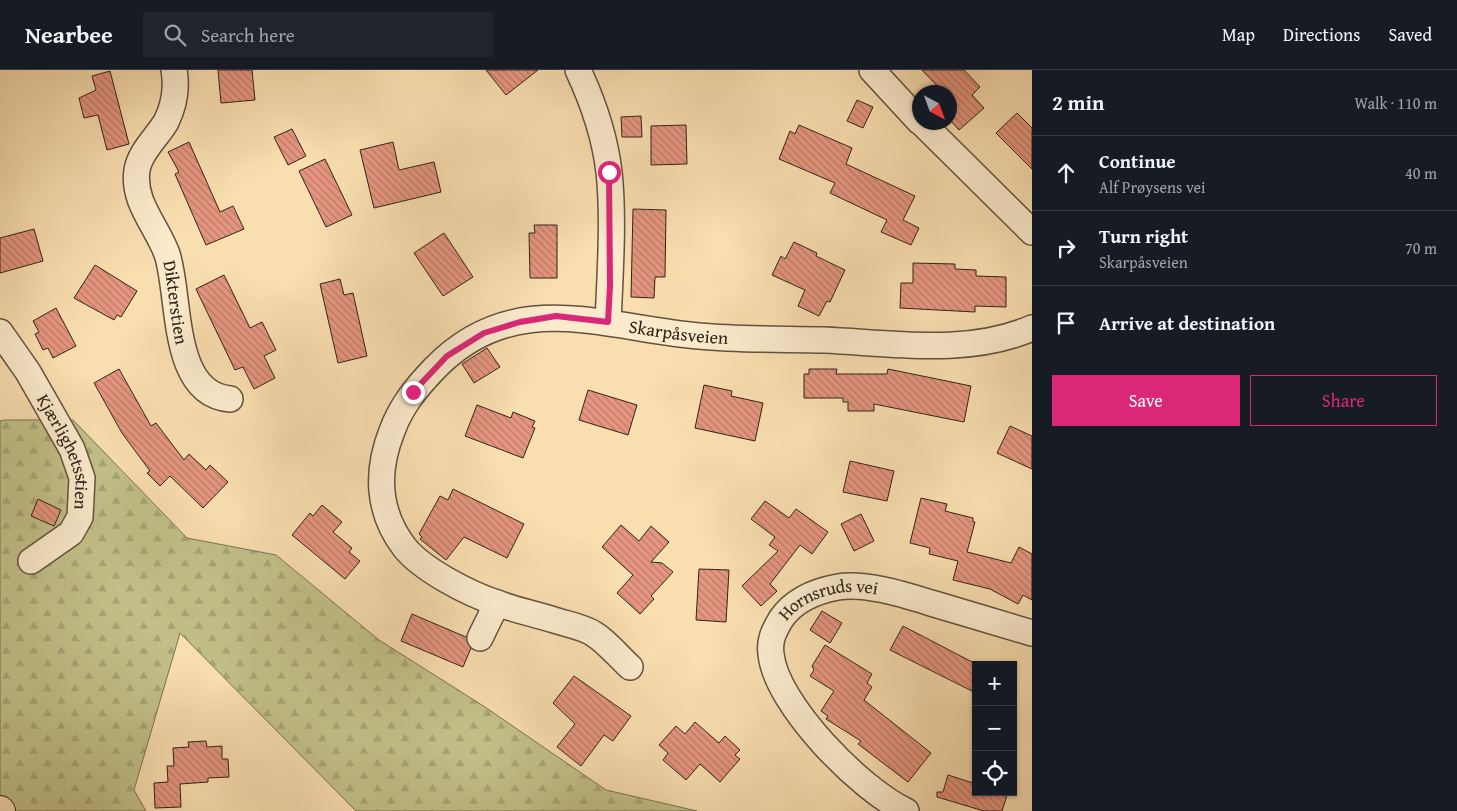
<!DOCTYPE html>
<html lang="en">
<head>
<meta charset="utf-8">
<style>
	:root { --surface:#171b24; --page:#20242c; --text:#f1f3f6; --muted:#9ea1a6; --line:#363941; --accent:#db2777 }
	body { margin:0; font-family:"Gentium Book Plus",serif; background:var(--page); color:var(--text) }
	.controls { position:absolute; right:15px; bottom:15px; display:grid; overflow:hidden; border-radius:0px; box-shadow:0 1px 4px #0004 }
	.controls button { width:45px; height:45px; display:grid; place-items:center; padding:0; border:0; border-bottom:1px solid var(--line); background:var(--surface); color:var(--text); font:25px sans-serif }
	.compass { position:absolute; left:912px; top:15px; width:45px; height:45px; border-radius:50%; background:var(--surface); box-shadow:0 1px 4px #0004; rotate:139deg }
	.stop { position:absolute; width:15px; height:15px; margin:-11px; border:4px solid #db2777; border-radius:50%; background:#fff }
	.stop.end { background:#db2777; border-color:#fff; box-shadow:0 1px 5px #0008 }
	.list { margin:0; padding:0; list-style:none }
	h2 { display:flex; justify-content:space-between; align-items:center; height:65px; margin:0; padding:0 20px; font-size:21px }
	h2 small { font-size:16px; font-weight:400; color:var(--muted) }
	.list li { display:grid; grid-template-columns:32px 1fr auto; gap:15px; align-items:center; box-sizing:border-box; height:75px; padding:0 20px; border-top:1px solid var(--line) }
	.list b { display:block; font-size:19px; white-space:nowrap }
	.list p { margin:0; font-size:16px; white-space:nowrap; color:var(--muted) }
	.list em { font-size:16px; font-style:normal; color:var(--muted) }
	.actions { display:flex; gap:10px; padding:15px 20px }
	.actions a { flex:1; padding:11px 0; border:1px solid var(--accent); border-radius:0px; text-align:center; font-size:18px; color:var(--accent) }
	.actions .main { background:var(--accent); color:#fff }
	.icon { flex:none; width:28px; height:28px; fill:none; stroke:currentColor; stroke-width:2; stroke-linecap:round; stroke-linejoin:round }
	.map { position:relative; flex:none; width:1032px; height:741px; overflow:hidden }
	header { display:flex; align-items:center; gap:30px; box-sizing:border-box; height:70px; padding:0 25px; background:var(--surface); border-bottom:1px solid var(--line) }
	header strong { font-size:24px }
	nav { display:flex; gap:28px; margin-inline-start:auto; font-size:18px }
	.search { width:350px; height:45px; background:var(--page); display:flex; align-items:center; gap:12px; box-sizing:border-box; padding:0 18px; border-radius:0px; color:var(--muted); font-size:19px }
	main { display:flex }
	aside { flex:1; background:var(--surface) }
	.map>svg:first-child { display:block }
	.forest { fill:url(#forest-firs); stroke:#787250 }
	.building { fill:url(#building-back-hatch); stroke:#2f2319 }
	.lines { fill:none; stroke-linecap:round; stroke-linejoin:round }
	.minor-casing { stroke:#62523f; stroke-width:28 }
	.major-casing { stroke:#2f2319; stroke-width:30 }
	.minor { stroke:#fbeacc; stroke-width:25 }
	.major { stroke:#f9deb0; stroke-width:28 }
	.route { stroke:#db2777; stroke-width:6 }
	.labels { text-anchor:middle; stroke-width:4; stroke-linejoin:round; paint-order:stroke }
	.street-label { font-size:18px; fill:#2f2319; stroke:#fbeacc }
</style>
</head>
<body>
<header>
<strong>Nearbee</strong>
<div class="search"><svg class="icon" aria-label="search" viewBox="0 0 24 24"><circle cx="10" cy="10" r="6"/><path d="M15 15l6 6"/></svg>Search here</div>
<nav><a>Map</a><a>Directions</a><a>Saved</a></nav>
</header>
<main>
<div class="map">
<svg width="1032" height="741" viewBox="0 0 1032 741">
	<defs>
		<pattern id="forest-firs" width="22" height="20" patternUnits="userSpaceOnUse" patternTransform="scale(1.25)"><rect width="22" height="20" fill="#c2c088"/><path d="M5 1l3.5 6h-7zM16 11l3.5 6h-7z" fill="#a7a575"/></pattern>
		<pattern id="building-back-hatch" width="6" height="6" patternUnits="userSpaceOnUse" patternTransform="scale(1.25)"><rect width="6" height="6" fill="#e69680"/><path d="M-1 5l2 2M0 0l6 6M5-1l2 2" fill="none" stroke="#bb7a68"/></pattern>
	</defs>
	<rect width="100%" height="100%" fill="#f9deb0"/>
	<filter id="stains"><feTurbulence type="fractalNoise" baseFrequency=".004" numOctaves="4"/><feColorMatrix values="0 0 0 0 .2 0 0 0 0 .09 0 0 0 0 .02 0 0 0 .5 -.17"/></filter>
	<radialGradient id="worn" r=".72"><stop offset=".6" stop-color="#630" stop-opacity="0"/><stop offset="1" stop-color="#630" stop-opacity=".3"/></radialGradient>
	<path class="forest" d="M5,350H73L187,468L276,485L379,570L485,637L606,720L697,741H356L180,563L134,720L146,741H0V351Z"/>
	<path class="building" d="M218,0H252L255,30L221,33Z
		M486,0H538L506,25Z
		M922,0H964L980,17L972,25L984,38L959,60L950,50V22H943Z
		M110,1L129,74L107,80L98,45L84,48L79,28L96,20L92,6Z
		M857,30L873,37L863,58L847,51Z
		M1017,43L1032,58V99L996,63Z
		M641,46L642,67H622L621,47Z
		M686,55L687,94L651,95V56Z
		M799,55L852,78L846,94L915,126L903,150L919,158L911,175L881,162L887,150L830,123L835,113L779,89L790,61L795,64Z
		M292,59L306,86L288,95L274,67Z
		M189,72L220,142L233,136L244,159L206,175L175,104L179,102L168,82Z
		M393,72L399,100L434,92L441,122L374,138L360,80Z
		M325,89L352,145L326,157L299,101Z
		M633,139L666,140L665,207H655L654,228L631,227Z
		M534,155H557V208H530L529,163H535Z
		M34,159L43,191L0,203V168Z
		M444,163L473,207L443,226L414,183Z
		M794,172L817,183L816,186L845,200L830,232L827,231L819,246L798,236L805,220L772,205L781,186L785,189Z
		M913,193L955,194V199L976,200V206L1006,207V237L975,236V242L900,238L901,213H913Z
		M95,195L137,221L121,247L117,245L114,250L74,228Z
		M224,205L250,258L262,252L276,280L264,286L275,308L254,319L243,297L235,300L196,219Z
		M340,209L344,225L353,223L367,286L338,293L320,214Z
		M56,238L76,276L53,288L48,278L43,280L35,264L39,262L33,251Z
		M487,278L500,297L474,313L462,294Z
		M119,299L151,356L156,353L184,390L189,384L206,400L210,395L228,412L203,438L170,406L160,416L147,403L150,401L122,363L94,313Z
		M809,299H837L836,304H887L888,299L971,316L964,352L874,334V341H848V332H843V328H804V304H809Z
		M704,315L732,321L731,326L763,333L755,371L695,358Z
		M588,320L637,335L628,365L579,350Z
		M477,335L511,348L513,342L535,351L532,357L535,358L523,388L465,366Z
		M1010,356L1032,366V399L997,383Z
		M850,391L894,401L887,431L843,422Z
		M453,419L524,454L507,488L464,467L446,490L420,469L422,467L419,464L440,426L448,430Z
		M921,428L947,434L945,441L973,448V452H975L967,482L1011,493L1019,477L1032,484V530L1023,525L1018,534L990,519L953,510L958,491L929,484L930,478L910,473Z
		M38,429L61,440L54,456L31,446Z
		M765,431L789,448L796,439L828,462L812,484L800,475L770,514L777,521L761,536L742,516L778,481L769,475L775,467L751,449Z
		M322,435L342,452L333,462L352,478L349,482L360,491L345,509L292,465L310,443L313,446Z
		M861,444L874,471L854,481L841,454Z
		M621,455L639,471L651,456L669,472L651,492L662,493L673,502L651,526L654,529L640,544L617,523L633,505L602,477Z
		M699,499L729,500L726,552L696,550Z
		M822,541L842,553L830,573L810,560Z
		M412,544L466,567L471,578L463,597L401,571Z
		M903,556L976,594V623L890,580Z
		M825,575L872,604L867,613L872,617L864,630L931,683L908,712L858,674L861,671L826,649L828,646L821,641L834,621L810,606L814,600L812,596Z
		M574,606L631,646L613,671L604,665L581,696L557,677L575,654L553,633Z
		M695,652L719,673L725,666L740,680L735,685L740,689L720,712L700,694L686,710L663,690L668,683L659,675L676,656L685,664Z
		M206,671L207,677L222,676V689H228L229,707L208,708V712L180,714L181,737L155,738L154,713L168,712L167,696H174L173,678L189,677L188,672Z
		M948,705L976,714V722H1008L1002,741H984L937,727V722H943Z"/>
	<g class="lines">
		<defs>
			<g id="minor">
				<path id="s1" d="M174,0C177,17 174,36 166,52C157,67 140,82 137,100C132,132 157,156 167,184C181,226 170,324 230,329"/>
				<path d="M578,0C593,32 605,67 609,102C614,147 610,206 608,252"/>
				<path d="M872,0L919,51"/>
				<path d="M921,52L1032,162"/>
				<path id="s2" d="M0,262L28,302L72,379L82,408L80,447L71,463L31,491"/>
				<path d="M480,568L497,533"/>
				<path id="s3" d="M630,597C619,587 607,572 594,564C584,557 566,554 554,550C535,544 515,540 497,533C469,524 423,500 405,478C377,442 376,401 392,361C401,336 416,318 434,299C514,216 603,258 699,266C741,270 782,269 824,270C892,273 968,286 1032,258"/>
				<path id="s4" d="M906,741C861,720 776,635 771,584C769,570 774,561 781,549C794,530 816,521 838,517C865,512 905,525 931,533C965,543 998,553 1032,563"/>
			</g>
			<path id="major" d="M0,740L1,741"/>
		</defs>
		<use href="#minor" class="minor-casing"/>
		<use href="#major" class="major-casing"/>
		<use href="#minor" class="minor"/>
		<use href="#major" class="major"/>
	</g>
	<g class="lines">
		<path class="route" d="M413,322L447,286L484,263L520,252L556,246L608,252L610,216L609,102"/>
	</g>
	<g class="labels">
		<g class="street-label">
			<text dy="6" stroke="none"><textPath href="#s1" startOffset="250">Dikterstien</textPath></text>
			<text dy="6" stroke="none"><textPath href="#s3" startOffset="718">Skarpåsveien</textPath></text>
			<text dy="6" stroke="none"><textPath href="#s2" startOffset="138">Kjærlighetsstien</textPath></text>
			<text dy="6" stroke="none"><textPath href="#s4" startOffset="304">Hornsruds vei</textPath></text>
		</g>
	</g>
	<rect width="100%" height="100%" filter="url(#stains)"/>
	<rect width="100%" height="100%" fill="url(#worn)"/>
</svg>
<div class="controls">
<button>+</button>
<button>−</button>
<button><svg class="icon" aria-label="locate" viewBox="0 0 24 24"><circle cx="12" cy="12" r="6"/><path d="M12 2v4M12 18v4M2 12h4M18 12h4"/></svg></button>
</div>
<svg class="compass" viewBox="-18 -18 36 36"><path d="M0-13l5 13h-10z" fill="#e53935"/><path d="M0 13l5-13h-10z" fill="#9ea1a6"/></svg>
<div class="stop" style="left:609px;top:102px"></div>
<div class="stop end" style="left:413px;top:322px"></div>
</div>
<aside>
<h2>2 min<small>Walk · 110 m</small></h2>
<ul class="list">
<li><svg class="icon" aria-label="ahead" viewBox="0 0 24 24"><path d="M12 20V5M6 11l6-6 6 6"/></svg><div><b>Continue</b><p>Alf Prøysens vei</p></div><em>40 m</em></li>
<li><svg class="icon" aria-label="right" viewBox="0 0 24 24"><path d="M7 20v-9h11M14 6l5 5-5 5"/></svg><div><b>Turn right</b><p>Skarpåsveien</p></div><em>70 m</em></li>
<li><svg class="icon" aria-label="arrive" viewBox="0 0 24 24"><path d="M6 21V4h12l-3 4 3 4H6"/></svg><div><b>Arrive at destination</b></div></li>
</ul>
<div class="actions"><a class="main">Save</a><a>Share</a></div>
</aside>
</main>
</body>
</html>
